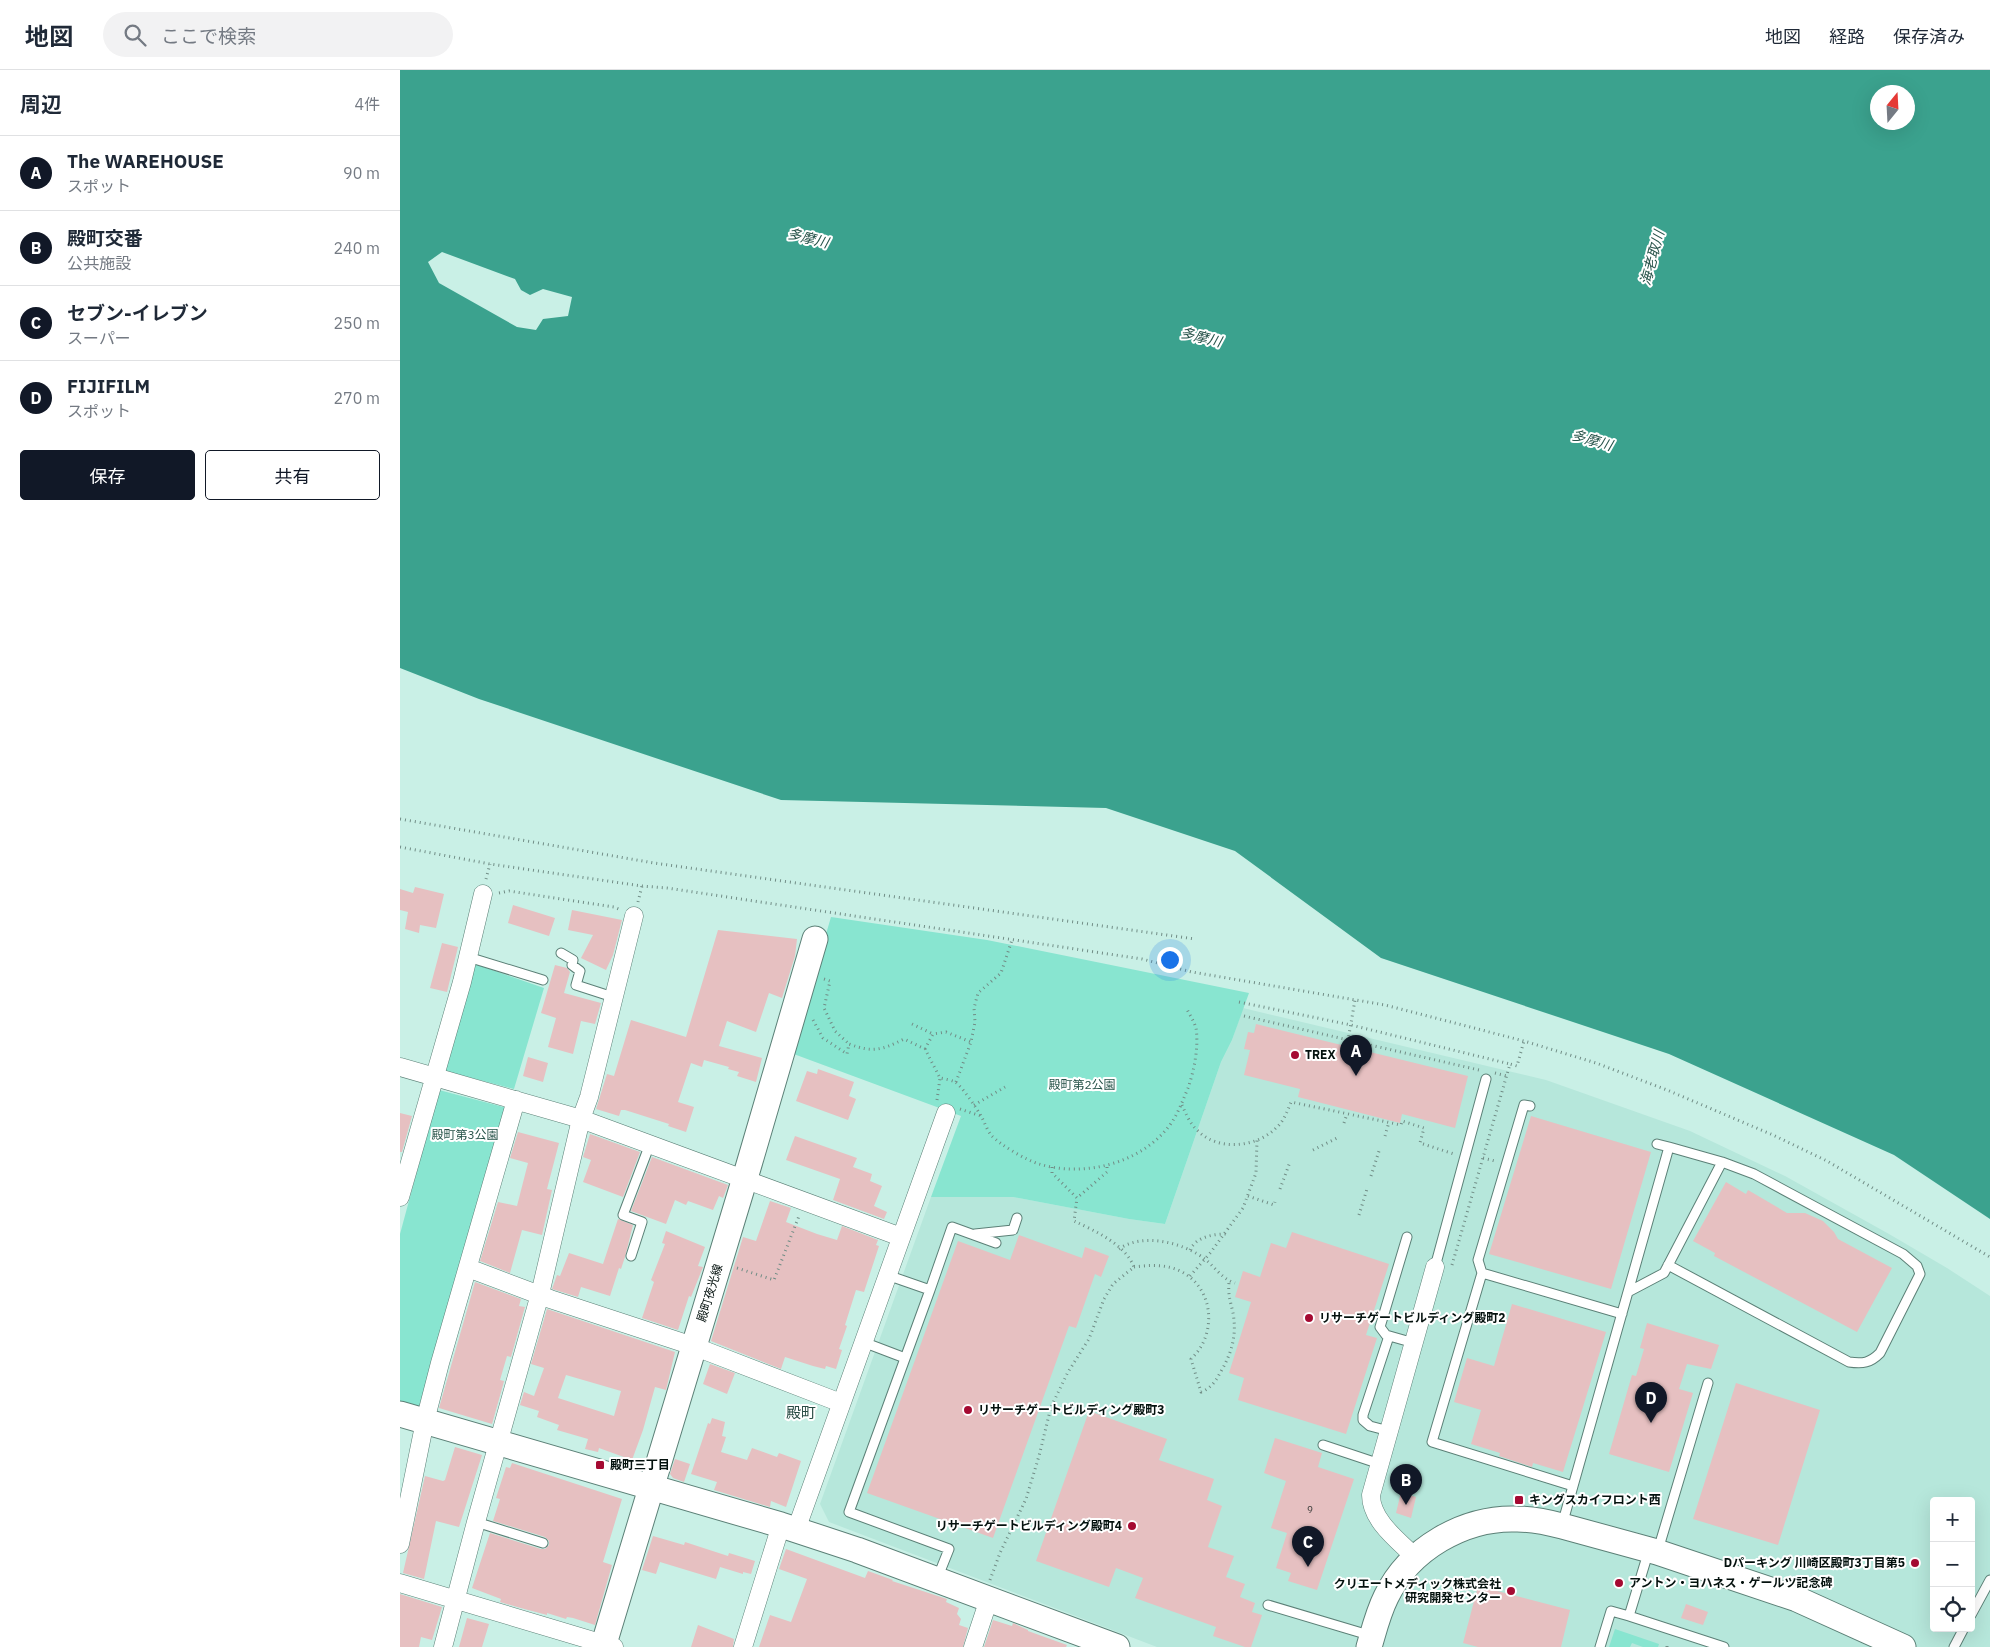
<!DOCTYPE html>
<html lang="ja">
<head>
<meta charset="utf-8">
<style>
	:root { --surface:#fff; --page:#f2f2f3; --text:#1f2937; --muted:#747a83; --line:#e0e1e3; --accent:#111827 }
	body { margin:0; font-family:"IBM Plex Sans","Noto Sans JP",sans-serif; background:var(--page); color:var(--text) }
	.controls { position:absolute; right:15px; bottom:15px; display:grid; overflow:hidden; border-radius:5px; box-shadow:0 5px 20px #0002 }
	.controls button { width:45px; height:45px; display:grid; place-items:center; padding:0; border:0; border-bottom:1px solid var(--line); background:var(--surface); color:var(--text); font:25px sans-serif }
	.compass { position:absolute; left:1470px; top:15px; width:45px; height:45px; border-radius:50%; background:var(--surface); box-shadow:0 5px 20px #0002; rotate:18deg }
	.you { position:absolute; left:769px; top:889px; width:18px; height:18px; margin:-12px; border:4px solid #fff; border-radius:50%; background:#1a73e8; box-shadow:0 0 0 8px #1a73e833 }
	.badge { display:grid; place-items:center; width:32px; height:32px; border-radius:50%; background:var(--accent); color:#fff; font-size:16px; font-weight:700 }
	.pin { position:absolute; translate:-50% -41px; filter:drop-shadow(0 1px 2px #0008) }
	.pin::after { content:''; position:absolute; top:26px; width:18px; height:15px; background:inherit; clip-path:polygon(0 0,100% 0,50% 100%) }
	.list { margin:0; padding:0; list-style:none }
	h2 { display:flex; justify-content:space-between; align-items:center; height:65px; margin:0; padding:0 20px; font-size:21px }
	h2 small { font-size:16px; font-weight:400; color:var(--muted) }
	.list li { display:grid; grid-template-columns:32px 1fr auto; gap:15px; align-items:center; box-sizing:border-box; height:75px; padding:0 20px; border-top:1px solid var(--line) }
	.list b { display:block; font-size:19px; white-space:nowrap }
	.list p { margin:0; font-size:16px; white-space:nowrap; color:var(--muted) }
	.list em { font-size:16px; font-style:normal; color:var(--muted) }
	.actions { display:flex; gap:10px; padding:15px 20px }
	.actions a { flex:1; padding:11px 0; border:1px solid var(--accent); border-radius:5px; text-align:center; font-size:18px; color:var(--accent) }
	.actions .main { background:var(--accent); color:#fff }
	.icon { flex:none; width:28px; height:28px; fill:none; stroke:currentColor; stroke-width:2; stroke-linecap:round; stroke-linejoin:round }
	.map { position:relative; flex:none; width:1590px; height:1577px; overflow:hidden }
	header { display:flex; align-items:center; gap:30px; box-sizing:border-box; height:70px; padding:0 25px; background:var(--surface); border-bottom:1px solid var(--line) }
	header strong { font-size:24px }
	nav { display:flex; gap:28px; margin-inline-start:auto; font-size:18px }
	.search { width:350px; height:45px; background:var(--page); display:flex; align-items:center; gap:12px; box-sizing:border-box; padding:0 18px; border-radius:28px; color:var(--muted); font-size:19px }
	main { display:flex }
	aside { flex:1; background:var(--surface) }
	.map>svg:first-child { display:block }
	.built { fill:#b6e7db; fill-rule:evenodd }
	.green { fill:#88e5d0 }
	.water { fill:#3ba28e; fill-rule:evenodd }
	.building { fill:#e6c0c1; fill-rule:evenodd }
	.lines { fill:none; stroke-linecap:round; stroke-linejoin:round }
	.lane-casing { stroke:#5c8077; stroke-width:11 }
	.street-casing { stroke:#5c8077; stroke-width:19 }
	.secondary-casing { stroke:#5c8077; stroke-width:27 }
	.path { stroke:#718d86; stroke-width:3; stroke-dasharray:1 4; stroke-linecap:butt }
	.lane { stroke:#fff; stroke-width:9 }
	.street { stroke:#fff; stroke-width:18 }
	.secondary { stroke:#fff; stroke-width:25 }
	.poi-dot { fill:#a50a32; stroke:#fff; stroke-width:2 }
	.labels { text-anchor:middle; stroke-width:4; stroke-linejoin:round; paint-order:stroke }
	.number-label { font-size:10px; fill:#3c3d3b }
	.poi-label { font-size:12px; font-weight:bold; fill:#04110e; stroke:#fff; text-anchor:start }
	.park-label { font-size:12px; fill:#265248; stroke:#fff }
	.street-label { font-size:12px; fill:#04110e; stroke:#fff }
	.water-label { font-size:14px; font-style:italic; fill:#27534a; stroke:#fff }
	.quarter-label { font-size:15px; fill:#294c44; stroke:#fff }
</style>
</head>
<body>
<header>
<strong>地図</strong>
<div class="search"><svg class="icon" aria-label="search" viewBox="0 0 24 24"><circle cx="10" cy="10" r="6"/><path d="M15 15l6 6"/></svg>ここで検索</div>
<nav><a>地図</a><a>経路</a><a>保存済み</a></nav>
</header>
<main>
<aside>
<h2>周辺<small>4件</small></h2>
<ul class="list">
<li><span class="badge">A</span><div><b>The WAREHOUSE</b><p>スポット</p></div><em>90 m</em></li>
<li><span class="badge">B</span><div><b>殿町交番</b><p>公共施設</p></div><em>240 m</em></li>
<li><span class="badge">C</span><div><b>セブン-イレブン</b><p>スーパー</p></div><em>250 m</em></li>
<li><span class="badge">D</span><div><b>FIJIFILM</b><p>スポット</p></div><em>270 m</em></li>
</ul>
<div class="actions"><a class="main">保存</a><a>共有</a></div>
</aside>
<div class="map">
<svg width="1590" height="1577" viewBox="0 0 1590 1577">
	<rect width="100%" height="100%" fill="#c9f0e6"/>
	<path class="built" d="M843,938L1146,1010L1290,1061L1385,1106L1489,1164L1547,1198L1590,1226V1577H757L429,1452L420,1434L531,1127H613L729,1149L765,1154L821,992L832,970ZM1534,1431H1571V1558H1534Z"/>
	<path class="green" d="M431,847L587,870L849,923L832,970L821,992L765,1154L729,1149L613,1127H531L561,1046L391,983Z
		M75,894L144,918L114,1019L45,1001Z
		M39,1020L111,1039L25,1338L0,1331V1164Z
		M1215,1559L1259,1574L1258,1577H1243L1232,1573L1230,1577H1209Z"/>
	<path class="water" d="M0,0H1590V1149L1494,1085L1269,984L981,888L835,781L706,738L381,730L79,629L0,598ZM1478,22H1508V52H1478ZM42,182L115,209L121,220L130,225L143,219L172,227L168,246L143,249L136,260L117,257L39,213L28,192Z"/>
	<path class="building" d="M15,817L44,824L36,858L20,855L19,863L5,859L8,842L0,840V819L13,823Z
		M113,835L155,848L149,866L108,853Z
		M172,840L222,850L213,885L206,900L181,888L193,865L168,860Z
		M318,860L397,869L395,886L382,928L369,923L356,962L327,951L319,976L362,988L356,1012L337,1006L339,1002L328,999L329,997L304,990L302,997L291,993L278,1032L294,1037L286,1062L268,1056L269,1054L225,1040H221L219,1046L196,1039L207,1004L214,1006L231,950L286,967Z
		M42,873L58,877L47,922L30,918Z
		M155,895L167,898L170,902L164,923L201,933L195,954L181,951L173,984L148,977L156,948L141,943Z
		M856,954L1068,1006L1055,1058L1002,1044L1000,1053L898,1027L900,1019L844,1005L850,980L844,979L848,962L854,963Z
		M128,987L148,993L143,1012L123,1006Z
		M418,999L454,1012L449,1026L456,1029L448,1050L396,1031L407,1001L417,1004Z
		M0,1043L12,1046L2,1082H0Z
		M1131,1046L1251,1082L1211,1219L1089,1184Z
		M118,1062L159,1073L147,1119L152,1120L142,1165L122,1160L110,1203L80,1191L98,1132L117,1136L128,1093L110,1088Z
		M190,1064L240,1082L223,1127L183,1112L191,1090L183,1087Z
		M395,1066L457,1088L453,1097L472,1104L470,1111L482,1116L474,1136L487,1142L484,1149L433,1130L440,1109L386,1090Z
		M252,1087L328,1115L323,1128L319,1126L313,1140L288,1131L286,1135L275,1130L266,1154L231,1141Z
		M1326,1112L1346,1124L1348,1120L1387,1143H1405L1423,1151L1434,1162L1438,1169L1492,1198L1457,1262L1314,1186L1315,1183L1293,1171Z
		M370,1131L391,1138L386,1152L417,1164L437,1170L442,1156L478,1170L476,1175L479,1176L464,1222L456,1220L445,1255L447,1256L439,1279L442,1280L436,1299L426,1296L425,1299L413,1296L385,1287L381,1299L311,1271L343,1167L356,1171Z
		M218,1149L233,1155L225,1187L221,1199L219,1198L210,1226L181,1217L178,1227L152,1219L157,1205L160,1206L169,1183L203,1194Z
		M266,1161L305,1177L298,1196L303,1197L291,1227L289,1226L278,1260L242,1248L254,1212L251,1210L265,1174L262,1173Z
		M892,1162L989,1194L966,1265L977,1268L946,1364L838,1330L844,1308L829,1303L851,1232L835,1227L843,1201L860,1207L871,1173L886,1178Z
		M619,1165L682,1188L685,1177L709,1186L701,1207L695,1204L676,1258L669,1256L593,1468L467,1423L558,1171L610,1190Z
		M75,1212L121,1229L119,1236L125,1237L111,1287L107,1286L100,1310L104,1311L103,1315L92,1354L39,1338Z
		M1112,1234L1206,1262L1163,1402L1133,1393L1132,1397L1099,1386L1100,1383L1071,1374L1081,1340L1054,1332L1067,1288L1094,1296Z
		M147,1239L275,1282L266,1320L255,1317L243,1360L232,1390L199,1378L198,1382L185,1379L188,1369L157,1360L159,1355L137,1347L139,1341L120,1335L124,1322L134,1326L144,1298L131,1294ZM166,1305L221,1321L214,1346L158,1328Z
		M1247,1253L1319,1275L1311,1299L1287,1294L1279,1319L1293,1323L1269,1402L1209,1384L1232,1305L1236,1306L1244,1279L1240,1278Z
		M310,1294L335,1303L327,1324L303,1314Z
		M1336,1313L1420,1340L1378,1475L1293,1449Z
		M689,1341L767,1369L759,1390L814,1409L807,1430L822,1436L808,1477L834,1486L826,1507L845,1514L840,1527L855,1533L852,1542L862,1545L851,1577H845L813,1566L816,1557L735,1528L743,1508L716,1498L709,1517L636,1491Z
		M312,1348L325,1352L322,1366L326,1367L321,1382L347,1390L352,1378L377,1387L379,1383L401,1391L386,1437L371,1431L370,1437L314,1420L317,1412L291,1404L308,1353L310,1354Z
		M875,1368L922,1383L918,1397L954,1409L917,1520L888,1511L891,1503L876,1498L887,1463L871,1458L886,1411L864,1403Z
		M55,1377L82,1385L59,1457L36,1451L24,1509L3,1503L25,1406L43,1411L45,1410Z
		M275,1389L290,1394L284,1412L273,1408L270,1404Z
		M112,1393L222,1429L203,1492L212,1495L195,1555L173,1548L167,1547L166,1549L147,1543V1545L117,1537L100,1532L101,1529L72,1518L90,1463L141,1479H145L149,1475V1471L145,1467L93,1451L100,1429L96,1428L106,1397L110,1398Z
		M1001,1422L1016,1427L1011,1448L996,1443Z
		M253,1466L284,1475L285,1472L328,1486L329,1483L355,1491L351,1504L343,1502V1504L320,1497L316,1509L260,1492L256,1504L242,1500Z
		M386,1479L465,1508L468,1501L493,1510L492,1511L547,1529L546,1532L559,1538L557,1544L561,1549L559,1555L568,1558L563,1577H359L370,1545L391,1552L407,1509L379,1499Z
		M1078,1516L1170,1540L1161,1577H1078L1063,1573Z
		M0,1524L42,1537L32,1570L21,1567L19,1577H0Z
		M1286,1534L1308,1542L1303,1555L1281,1548Z
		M67,1548L89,1554L82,1577H59Z
		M593,1550L612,1556L613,1553L628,1560V1561L667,1575L666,1577H584Z
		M298,1555L334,1569L333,1577H291Z"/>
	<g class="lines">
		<defs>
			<path id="lane" d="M161,883L173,890L172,895L180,901L176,915L213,927
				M68,887L143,910
				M1130,1036L1124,1035L1078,1190L1082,1203L1222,1244
				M575,1164L613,1160L617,1148
				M1007,1167L980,1257L986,1265L1014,1273
				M231,1186L242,1152L223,1145L250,1074
				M1268,1195L1449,1292C1463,1294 1470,1293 1480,1283L1520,1204L1517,1196L1503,1184L1354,1104L1322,1092L1269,1077
				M1035,1197L1086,1009
				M1082,1203L1032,1372L1173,1416
				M487,1205L530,1220L449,1442L549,1479L537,1509
				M530,1220L552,1157L596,1173
				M1228,1222L1264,1203L1322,1092
				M989,1266L963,1345V1350L970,1356L989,1361
				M463,1272L505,1288
				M923,1375L980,1394
				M76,1452L143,1473
				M1162,1455L1269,1077L1257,1074
				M1249,1480L1229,1546L1324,1577
				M1258,1480L1308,1313
				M868,1535L972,1566
				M1571,1545L1590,1510
				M1200,1577L1211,1541L1229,1546
				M1554,1577L1564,1558"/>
			<path id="street" d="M0,997L181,1049L501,1167
				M0,1127L62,912L83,824
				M68,1198L150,1229L293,1276L441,1333
				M396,1460L546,1043
				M0,1474L25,1351L40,1293L116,1030
				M1016,1488C999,1471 971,1451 971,1425L1035,1197
				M0,1513L214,1577
				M43,1577L76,1452L140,1224L181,1049L189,1027L234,846
				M343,1577L381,1455
				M573,1577L589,1529"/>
			<path id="secondary" d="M0,1344L381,1455L457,1480L717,1577
				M203,1577L348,1098L415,869
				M969,1577C974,1560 978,1543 986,1527C1009,1479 1064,1447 1117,1449C1132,1449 1147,1452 1162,1456L1257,1482L1397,1529L1503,1577"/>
		</defs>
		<use href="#lane" class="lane-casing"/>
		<use href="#street" class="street-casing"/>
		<use href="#secondary" class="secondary-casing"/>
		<path class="path" d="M0,749L254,793L795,869
			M0,777L90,794L242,816L267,818L742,889L792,902L985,935L1124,971L1196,993L1267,1020L1373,1065L1427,1091L1590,1187
			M86,809L90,794
			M99,823L109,821L214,837L221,840
			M238,832L242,816
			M424,909L430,911L424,938L435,961L449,974
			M839,932L951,955L1110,994
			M844,946L1079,1000
			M413,950L423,968L447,984L449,974C473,983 482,980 504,969L525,979L540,1008C545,1009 551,1010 555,1012C561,1015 578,1040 582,1048C585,1053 587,1060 591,1065C600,1075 626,1090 639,1094C685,1108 744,1093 772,1052C779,1041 783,1030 788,1018C794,1001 799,977 796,958C794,951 789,944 786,937
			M512,954L533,964
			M947,976L955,930
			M525,979L533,964L546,962L571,972
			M1095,1003L1107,1006
			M556,1012L571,972L575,952L574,938L578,923L601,903L612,870
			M537,1030L540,1008
			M574,1035L605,1017
			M782,1035C786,1044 790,1054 798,1061C818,1081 856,1078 876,1058C884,1051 887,1042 891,1032L1001,1055L1002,1051L1024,1058L1020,1073L1054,1084
			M560,1039L581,1046
			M944,1053L947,1044
			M985,1066L989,1052
			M913,1080L939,1067
			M1083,1088L1095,1091
			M652,1097V1103L677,1128L707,1102V1095
			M971,1106L979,1081
			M880,1119L890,1092
			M848,1126L874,1135L875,1132
			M959,1145L967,1119
			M719,1179C743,1162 784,1173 805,1189C815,1197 822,1209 835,1213
			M790,1180C796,1167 813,1164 826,1164
			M1052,1195L1110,994L1117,996L1124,971
			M734,1197C749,1195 766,1194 780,1201C814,1217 818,1264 791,1289L801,1322C810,1319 816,1311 820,1303C832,1283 837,1265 833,1243C830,1229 828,1226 829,1212
			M337,1198L374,1210L399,1146
			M790,1206L811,1182L843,1138L856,1103L857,1070
			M590,1510L600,1483L626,1429L639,1386L651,1337L668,1302L689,1269L704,1229L713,1214L734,1197C725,1174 695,1161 674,1151L677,1128
			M1267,1577V1576"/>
		<use href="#lane" class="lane"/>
		<use href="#street" class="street"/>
		<use href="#secondary" class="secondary"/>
	</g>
	<g class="poi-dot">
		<circle cx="895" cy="985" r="5"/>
		<circle cx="909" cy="1248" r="5"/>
		<circle cx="568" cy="1340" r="5"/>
		<rect x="195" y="1390" width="10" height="10" rx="2.5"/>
		<rect x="1114" y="1425" width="10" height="10" rx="2.5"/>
		<circle cx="732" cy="1456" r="5"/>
		<circle cx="1515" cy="1493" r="5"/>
		<circle cx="1219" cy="1513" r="5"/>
		<circle cx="1111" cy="1521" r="5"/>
	</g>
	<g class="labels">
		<g class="number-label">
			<text x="910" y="1443">9</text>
		</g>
		<g class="poi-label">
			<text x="905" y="989">TREX</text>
			<text x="919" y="1252">リサーチゲートビルディング殿町2</text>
			<text x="578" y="1344">リサーチゲートビルディング殿町3</text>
			<text x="210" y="1399">殿町三丁目</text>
			<text x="1129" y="1434">キングスカイフロント西</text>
			<text x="722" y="1460" text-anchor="end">リサーチゲートビルディング殿町4</text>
			<text x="1505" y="1497" text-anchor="end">Dパーキング 川崎区殿町3丁目第5</text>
			<text x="1229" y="1517">アントン・ヨハネス・ゲールツ記念碑</text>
			<text x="1101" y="1518" text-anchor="end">クリエートメディック株式会社<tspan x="1101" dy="14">研究開発センター</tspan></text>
		</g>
		<g class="park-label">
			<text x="682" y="1019">殿町第2公園</text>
			<text x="65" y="1069">殿町第3公園</text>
		</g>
		<g class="street-label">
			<text transform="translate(310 1223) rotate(-73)" y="4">殿町夜光線</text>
		</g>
		<g class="water-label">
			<text transform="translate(408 168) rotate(14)" y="5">多摩川</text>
			<text transform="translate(1252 188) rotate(-75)" y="5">海老取川</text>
			<text transform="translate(801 267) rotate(14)" y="5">多摩川</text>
			<text transform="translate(1192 370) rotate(16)" y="5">多摩川</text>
		</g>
		<g class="quarter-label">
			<text x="401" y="1348">殿町</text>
		</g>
	</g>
</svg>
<div class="controls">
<button>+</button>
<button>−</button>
<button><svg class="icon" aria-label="locate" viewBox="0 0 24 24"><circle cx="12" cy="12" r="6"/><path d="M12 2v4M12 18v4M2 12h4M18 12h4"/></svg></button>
</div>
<svg class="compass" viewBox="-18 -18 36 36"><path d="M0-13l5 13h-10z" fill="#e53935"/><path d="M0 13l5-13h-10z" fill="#747a83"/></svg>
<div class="you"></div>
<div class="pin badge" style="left:956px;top:1006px">A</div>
<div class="pin badge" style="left:1006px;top:1435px">B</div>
<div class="pin badge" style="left:908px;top:1497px">C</div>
<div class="pin badge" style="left:1251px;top:1353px">D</div>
</div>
</main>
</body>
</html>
